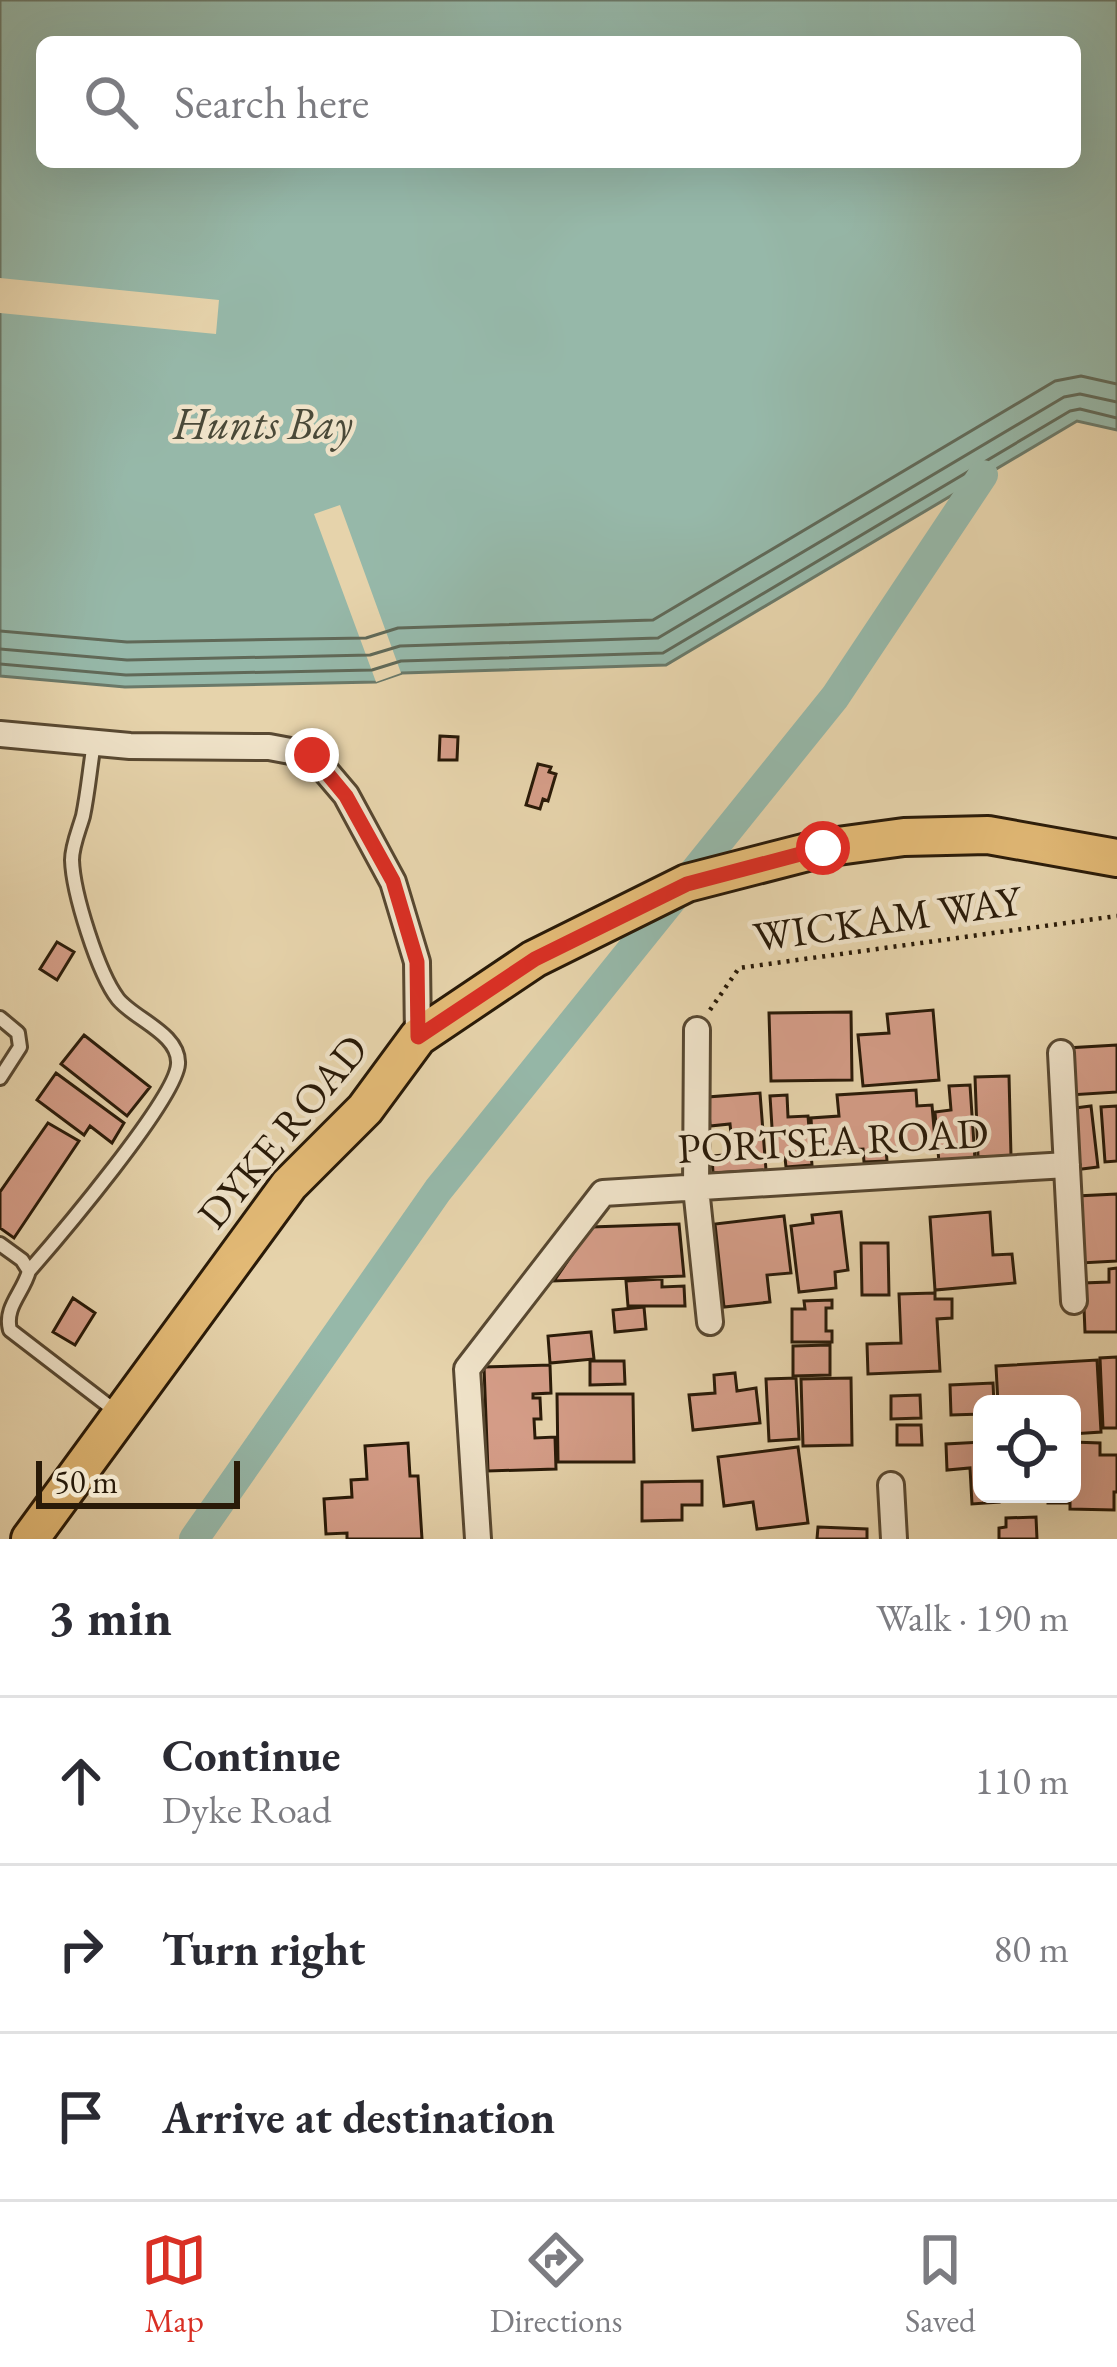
<!DOCTYPE html>
<html lang="en">
<head>
<meta charset="utf-8">
<style>
	:root { --surface:#fff; --page:#f7f7f7; --text:#2b2b33; --muted:#7c7c81; --line:#e1e1e2; --accent:#d93025 }
	body { margin:0; font-family:"EB Garamond",serif; background:var(--page); color:var(--text) }
	.controls { position:absolute; right:36px; bottom:36px; display:grid; overflow:hidden; border-radius:18px; box-shadow:0 12px 48px #0002 }
	.controls button { width:108px; height:108px; display:grid; place-items:center; padding:0; border:0; border-bottom:3px solid var(--line); background:var(--surface); color:var(--text); font:60px sans-serif }
	.scale { position:absolute; left:36px; bottom:30px; width:204px; box-sizing:border-box; padding-left:12px; border:6px solid #291a08; border-top:0; font-size:33px; line-height:42px; white-space:nowrap; color:#291a08; -webkit-text-stroke:9px #efe2c8; paint-order:stroke }
	.stop { position:absolute; width:36px; height:36px; margin:-27px; border:9px solid #d93025; border-radius:50%; background:#fff }
	.stop.end { background:#d93025; border-color:#fff; box-shadow:0 3px 12px #0008 }
	.list { margin:0; padding:0; list-style:none }
	h2 { display:flex; justify-content:space-between; align-items:center; height:156px; margin:0; padding:0 48px; font-size:51px }
	h2 small { font-size:39px; font-weight:400; color:var(--muted) }
	.list li { display:grid; grid-template-columns:78px 1fr auto; gap:36px; align-items:center; box-sizing:border-box; height:168px; padding:0 48px; border-top:3px solid var(--line) }
	.list b { display:block; font-size:45px; white-space:nowrap }
	.list p { margin:0; font-size:39px; white-space:nowrap; color:var(--muted) }
	.list em { font-size:39px; font-style:normal; color:var(--muted) }
	.icon { flex:none; width:66px; height:66px; fill:none; stroke:currentColor; stroke-width:2; stroke-linecap:round; stroke-linejoin:round }
	.map { position:relative; flex:none; width:1117px; height:1539px; overflow:hidden }
	.search { position:absolute; background:var(--surface); box-shadow:0 12px 48px #0002; left:36px; right:36px; top:36px; height:132px; display:flex; align-items:center; gap:30px; box-sizing:border-box; padding:0 42px; border-radius:18px; color:var(--muted); font-size:45px }
	.sheet { height:660px; background:var(--surface) }
	nav { display:flex; justify-content:space-around; align-items:center; box-sizing:border-box; height:168px; border-top:3px solid var(--line); background:var(--surface); font-size:33px; color:var(--muted) }
	nav a { display:grid; justify-items:center; gap:6px }
	nav .on { color:var(--accent) }
	.map>svg:first-child { display:block }
	.water { fill:#96b8a9; stroke:#6a7969; stroke-width:3; fill-rule:evenodd }
	.pier { fill:#e6d3ab }
	.lines { fill:none; stroke-linecap:round; stroke-linejoin:round }
	.shore { stroke:#606958; stroke-width:3 }
	.canal { stroke:#96b8a9; stroke-width:30 }
	.building { fill:#d59d88; stroke:#291a08; stroke-width:3 }
	.service-casing { stroke:#584831; stroke-width:18 }
	.minor-casing { stroke:#584831; stroke-width:30 }
	.primary-casing { stroke:#291a08; stroke-width:42 }
	.path { stroke:#291a08; stroke-width:4.5; stroke-dasharray:3 6; stroke-linecap:butt }
	.service { stroke:#efe2c8; stroke-width:12 }
	.minor { stroke:#efe2c8; stroke-width:24 }
	.primary { stroke:#e3ba76; stroke-width:36 }
	.route { stroke:#d93025; stroke-width:15 }
	.labels { text-anchor:middle; stroke-width:9; stroke-linejoin:round; paint-order:stroke }
	.street-label { font-size:42px; fill:#291a08; stroke:#efe2c8 }
	.water-label { font-size:45px; font-style:italic; fill:#4a4938; stroke:#efe2c8 }
</style>
</head>
<body>
<div class="map">
<svg width="1117" height="1539" viewBox="0 0 1117 1539">
	<rect width="100%" height="100%" fill="#e6d3ab"/>
	<filter id="stains"><feTurbulence type="fractalNoise" baseFrequency=".00167" numOctaves="4"/><feColorMatrix values="0 0 0 0 .2 0 0 0 0 .09 0 0 0 0 .02 0 0 0 .5 -.17"/></filter>
	<radialGradient id="worn" r=".72"><stop offset=".6" stop-color="#630" stop-opacity="0"/><stop offset="1" stop-color="#630" stop-opacity=".3"/></radialGradient>
	<path class="water" d="M0,0H1117V430L1077,421L666,665L402,673L376,682L125,687L0,676ZM42,42H1075V162H42Z"/>
	<path class="pier" d="M0,278L219,300L216,334L0,313Z
		M340,505L401,673L376,682L314,514Z"/>
	<g class="lines">
		<path class="shore" d="M0,631L127,642L366,638L398,628L653,620L1055,381L1081,376L1117,384
			M0,649L127,660L370,655L400,646L658,638L1064,397L1080,394L1117,402
			M0,664L126,675L372,670L401,661L663,653L1070,411L1080,409L1117,418"/>
		<path class="canal" d="M194,1539L438,1190L835,697L983,475"/>
	</g>
	<path class="building" d="M440,736L458,737L457,760H439Z
		M538,764L551,767L549,772L556,774L548,801L543,799L540,809L526,805Z
		M57,942L74,952L57,980L40,969Z
		M933,1010L939,1080L863,1086L858,1035L889,1033L887,1014Z
		M851,1012L852,1080L771,1081L769,1013Z
		M84,1035L150,1087L127,1116L61,1064Z
		M1117,1045V1092L1070,1095L1067,1048Z
		M56,1073L124,1123L112,1143L90,1126L84,1135L37,1100Z
		M1009,1076L1011,1156L978,1157L975,1077Z
		M970,1085L975,1160L939,1163L935,1112L951,1110L949,1086Z
		M916,1090L917,1106L932,1105L935,1140L927,1141L928,1146L886,1149L887,1161L864,1162L863,1149L813,1152L811,1118L839,1116L837,1095Z
		M760,1093L766,1170L713,1173L712,1156L733,1154L730,1124L710,1126L708,1097Z
		M787,1095L788,1117L808,1116L812,1165L786,1167L785,1158L774,1159L770,1096Z
		M1091,1106L1098,1167L1074,1170L1067,1109Z
		M1117,1106V1161L1105,1162L1101,1107Z
		M48,1123L79,1141L14,1238L0,1228V1192Z
		M1117,1194V1261L1081,1263L1077,1196Z
		M841,1212L848,1270L835,1272L836,1288L799,1292L791,1226L813,1223L812,1215Z
		M990,1212L993,1255L1012,1254L1015,1283L935,1290L930,1217Z
		M784,1216L791,1273L767,1275L770,1302L724,1307L715,1224Z
		M679,1224L684,1276L554,1281L591,1227Z
		M861,1243H888L889,1295H862Z
		M1117,1268V1332H1085L1083,1283L1109,1282V1269Z
		M662,1279V1287L684,1286L685,1306H628L626,1281Z
		M935,1293V1299H952V1318L937,1319L940,1371L868,1374L867,1344L901,1343L899,1294Z
		M73,1298L95,1313L75,1345L53,1332Z
		M832,1300V1308H826V1331H832V1342H792V1309H805L804,1301Z
		M644,1307L646,1329L615,1332L613,1310Z
		M591,1332L594,1359L550,1363L548,1336Z
		M830,1345V1375L793,1376V1346Z
		M1117,1357V1428H1103L1100,1358Z
		M1097,1360L1101,1432L1072,1434V1404H998L996,1366Z
		M590,1361H624L625,1384L590,1385Z
		M550,1365L551,1393L533,1394V1398H540L541,1419H534L535,1438L555,1437L556,1469L488,1471L484,1367Z
		M735,1373L737,1391L756,1388L760,1423L693,1430L689,1395L715,1393L714,1375Z
		M796,1378L799,1439L769,1441L766,1379Z
		M851,1378L852,1445L803,1446L801,1379Z
		M993,1383L994,1404H982V1414L951,1415L950,1385Z
		M557,1394H633L634,1462H558Z
		M920,1395L921,1418L891,1419V1396Z
		M897,1425H921L922,1445H897Z
		M982,1442V1494H998L999,1502L972,1504L970,1468L947,1470L946,1444Z
		M1072,1442L1100,1443V1455H1117V1492H1114V1510L1070,1509V1503H1048V1494H1072Z
		M408,1443L410,1476H418L422,1539H347V1533L326,1534L324,1499L352,1497L351,1480L367,1479L365,1446Z
		M798,1447L808,1523L757,1529L753,1502L724,1506L718,1457Z
		M702,1481V1505H682V1520L642,1521V1482Z
		M1036,1517L1037,1539H999V1528L1006,1527V1518Z
		M818,1527L867,1529V1539H817Z"/>
	<g class="lines">
		<defs>
			<path id="service" d="M0,1018L18,1033L20,1047L0,1078
				M0,1244L22,1260L29,1271C23,1293 4,1307 10,1330L118,1413
				M29,1271C57,1239 176,1099 178,1064C180,1034 134,1019 118,999C98,973 73,893 72,860C72,846 79,830 83,816C88,792 90,767 94,743"/>
			<path id="minor" d="M0,734L130,746L269,747L312,755L346,795L393,882L417,962L418,1037
				M697,1030L696,1188L710,1322
				M1061,1053L1074,1301
				M891,1485L894,1539
				M478,1539L467,1369L603,1193L1067,1165"/>
			<path id="primary" d="M30,1539L289,1185L365,1109L418,1037L534,959L687,883L823,848L904,837L988,835L1117,858"/>
		</defs>
		<use href="#service" class="service-casing"/>
		<use href="#minor" class="minor-casing"/>
		<use href="#primary" class="primary-casing"/>
		<path class="path" d="M710,1010L739,968L1117,916"/>
		<use href="#service" class="service"/>
		<use href="#minor" class="minor"/>
		<use href="#primary" class="primary"/>
	</g>
	<g class="lines">
		<path class="route" d="M312,755L346,796L393,881L417,962L418,1037L535,959L687,884L823,848"/>
	</g>
	<g class="labels">
		<g class="street-label">
			<text transform="translate(887 918) rotate(-8)" y="15">WICKAM WAY</text>
			<text transform="translate(282 1131) rotate(-50)" y="15">DYKE ROAD</text>
			<text transform="translate(833 1140) rotate(-3)" y="15">PORTSEA ROAD</text>
		</g>
		<g class="water-label">
			<text x="263" y="439">Hunts Bay</text>
		</g>
	</g>
	<rect width="100%" height="100%" filter="url(#stains)"/>
	<rect width="100%" height="100%" fill="url(#worn)"/>
</svg>
<div class="controls">
<button><svg class="icon" aria-label="locate" viewBox="0 0 24 24"><circle cx="12" cy="12" r="6"/><path d="M12 2v4M12 18v4M2 12h4M18 12h4"/></svg></button>
</div>
<div class="scale">50 m</div>
<div class="stop" style="left:823px;top:848px"></div>
<div class="stop end" style="left:312px;top:755px"></div>
<div class="search"><svg class="icon" aria-label="search" viewBox="0 0 24 24"><circle cx="10" cy="10" r="6"/><path d="M15 15l6 6"/></svg>Search here</div>
</div>
<section class="sheet">
<h2>3 min<small>Walk · 190 m</small></h2>
<ul class="list">
<li><svg class="icon" aria-label="ahead" viewBox="0 0 24 24"><path d="M12 20V5M6 11l6-6 6 6"/></svg><div><b>Continue</b><p>Dyke Road</p></div><em>110 m</em></li>
<li><svg class="icon" aria-label="right" viewBox="0 0 24 24"><path d="M7 20v-9h11M14 6l5 5-5 5"/></svg><div><b>Turn right</b></div><em>80 m</em></li>
<li><svg class="icon" aria-label="arrive" viewBox="0 0 24 24"><path d="M6 21V4h12l-3 4 3 4H6"/></svg><div><b>Arrive at destination</b></div></li>
</ul>
</section>
<nav>
<a class="on"><svg class="icon" aria-label="map" viewBox="0 0 24 24"><path d="M3 6l6-2 6 2 6-2v14l-6 2-6-2-6 2zM9 4v14M15 6v14"/></svg>Map</a>
<a><svg class="icon" aria-label="directions" viewBox="0 0 24 24"><path d="M12 3l9 9-9 9-9-9zM9 14v-3h6M13 9l2 2-2 2"/></svg>Directions</a>
<a><svg class="icon" aria-label="saved" viewBox="0 0 24 24"><path d="M7 4h10v16l-5-4-5 4z"/></svg>Saved</a>
</nav>
</body>
</html>
